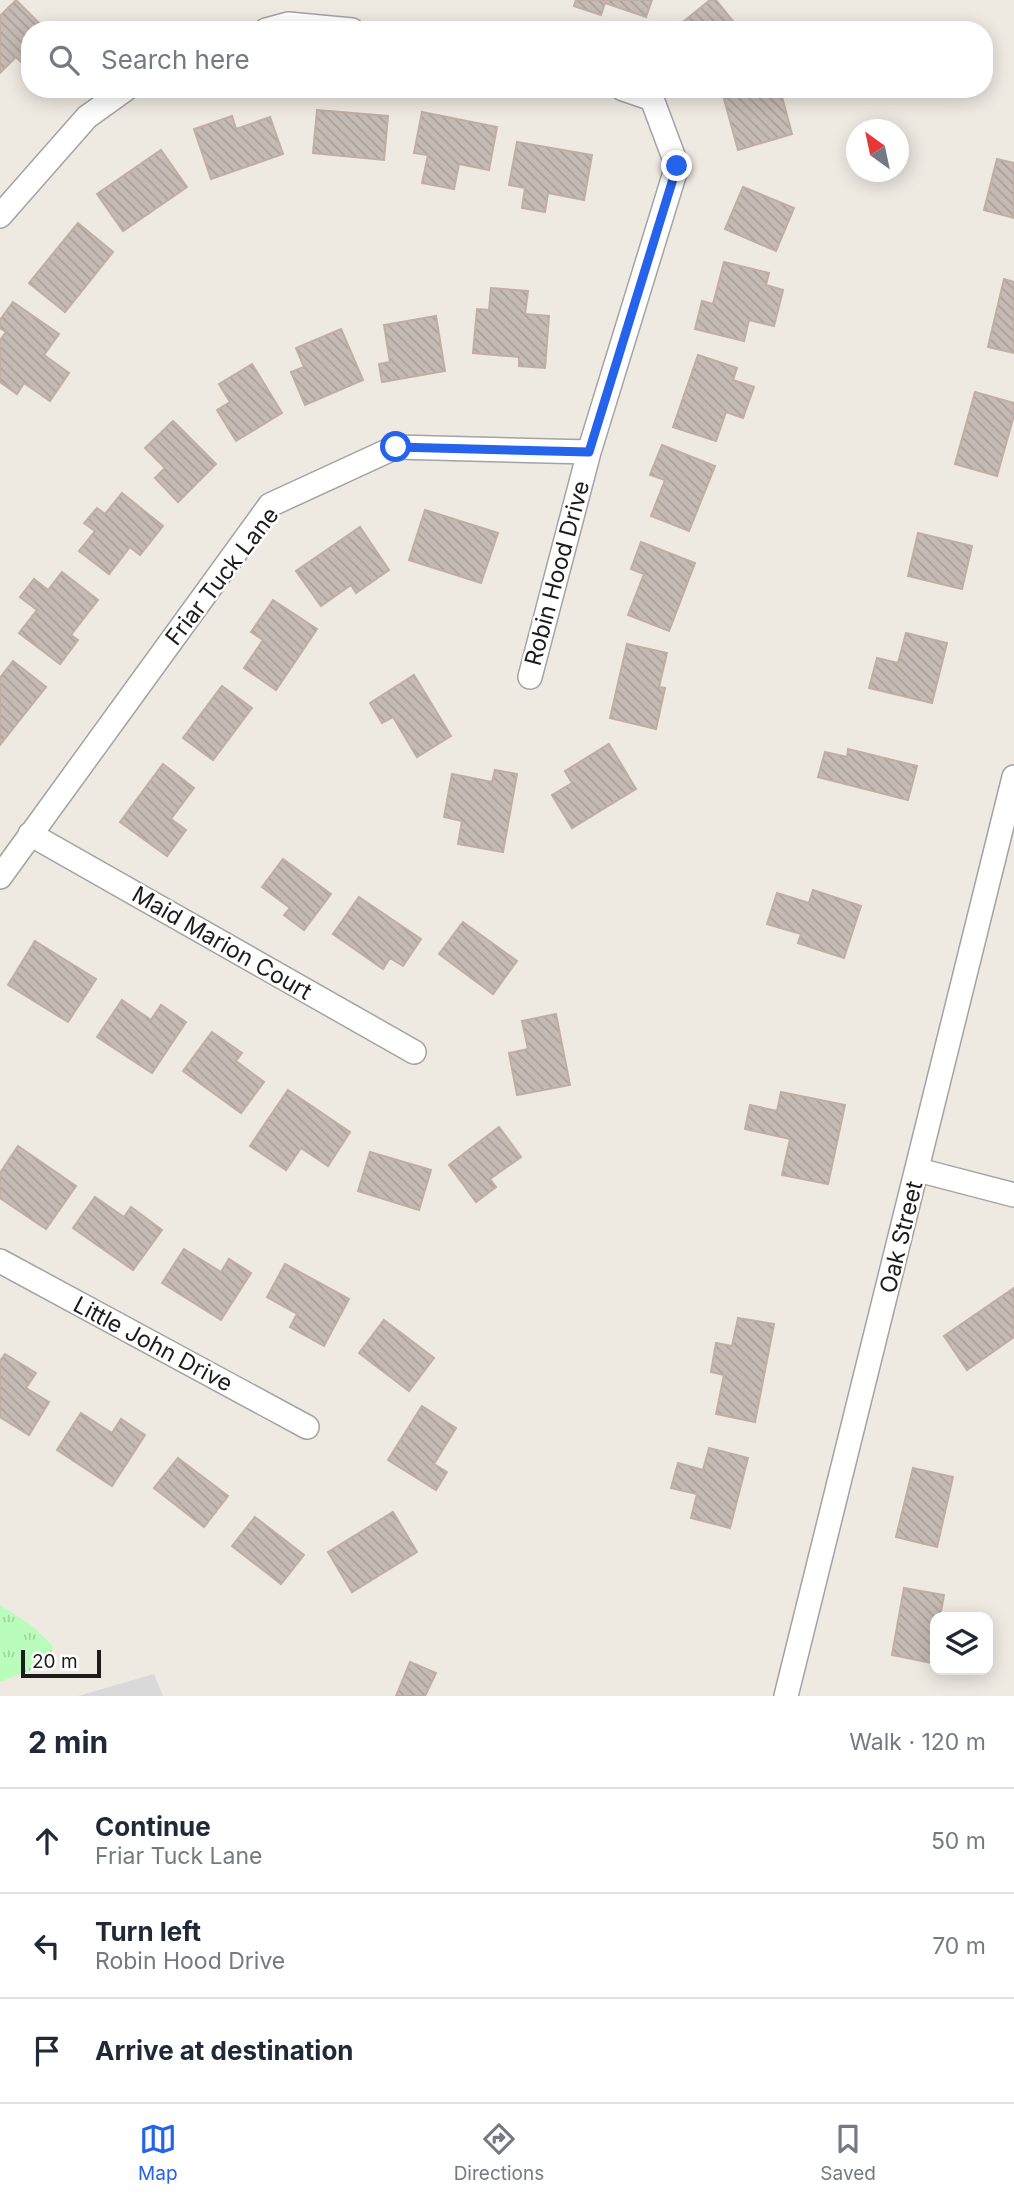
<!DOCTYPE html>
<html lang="en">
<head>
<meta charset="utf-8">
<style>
	:root { --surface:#fff; --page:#f6f6f7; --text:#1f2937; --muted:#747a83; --line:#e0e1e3; --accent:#2563eb }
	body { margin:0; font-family:Inter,sans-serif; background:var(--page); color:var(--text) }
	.controls { position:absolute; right:21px; bottom:21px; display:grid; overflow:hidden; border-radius:14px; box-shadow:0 4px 18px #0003 }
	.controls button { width:63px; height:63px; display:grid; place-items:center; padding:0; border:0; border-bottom:2px solid var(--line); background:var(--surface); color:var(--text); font:35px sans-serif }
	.compass { position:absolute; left:846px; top:119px; width:63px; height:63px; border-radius:50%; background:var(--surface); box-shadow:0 4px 18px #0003; rotate:327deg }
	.scale { position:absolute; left:21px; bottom:18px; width:80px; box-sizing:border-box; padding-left:7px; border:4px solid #1c1c1c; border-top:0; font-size:19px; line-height:24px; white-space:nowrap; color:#1c1c1c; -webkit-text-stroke:5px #fff; paint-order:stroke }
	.stop { position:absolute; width:21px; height:21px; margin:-16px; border:5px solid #2563eb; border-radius:50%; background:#fff }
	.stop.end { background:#2563eb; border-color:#fff; box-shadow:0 2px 7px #0008 }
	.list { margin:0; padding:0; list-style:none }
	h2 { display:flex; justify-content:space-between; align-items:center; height:91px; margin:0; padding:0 28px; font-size:30px }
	h2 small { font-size:23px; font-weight:400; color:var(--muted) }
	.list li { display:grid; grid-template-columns:46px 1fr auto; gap:21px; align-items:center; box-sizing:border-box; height:105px; padding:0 28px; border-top:2px solid var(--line) }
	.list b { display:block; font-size:26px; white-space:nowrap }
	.list p { margin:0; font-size:23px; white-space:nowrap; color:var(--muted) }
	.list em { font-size:23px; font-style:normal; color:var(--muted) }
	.icon { flex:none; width:38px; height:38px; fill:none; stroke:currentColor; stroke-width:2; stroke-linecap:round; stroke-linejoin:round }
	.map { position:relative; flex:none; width:1014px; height:1696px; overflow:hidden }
	.search { position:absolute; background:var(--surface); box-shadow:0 4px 18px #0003; left:21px; right:21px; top:21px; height:77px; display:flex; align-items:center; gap:18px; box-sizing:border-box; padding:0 24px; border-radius:28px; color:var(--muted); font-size:26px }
	.sheet { height:406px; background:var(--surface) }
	nav { display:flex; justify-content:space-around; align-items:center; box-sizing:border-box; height:98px; border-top:2px solid var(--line); background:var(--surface); font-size:19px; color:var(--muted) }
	nav a { display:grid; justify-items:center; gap:4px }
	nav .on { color:var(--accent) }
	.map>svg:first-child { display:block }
	.residential { fill:#dad9d9 }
	.park { fill:url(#park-tufts) }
	.building { fill:url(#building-back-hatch); stroke:#c1aea3; stroke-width:2 }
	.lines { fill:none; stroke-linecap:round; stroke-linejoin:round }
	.minor-casing { stroke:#a3a3a3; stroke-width:26 }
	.minor { stroke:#fff; stroke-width:23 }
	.route { stroke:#2563eb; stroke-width:9 }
	.labels { text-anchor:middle; stroke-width:5; stroke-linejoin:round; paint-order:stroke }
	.street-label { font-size:23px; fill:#1c1c1c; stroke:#fff }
</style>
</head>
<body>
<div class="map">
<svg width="1014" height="1696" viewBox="0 0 1014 1696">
	<defs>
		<pattern id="park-tufts" width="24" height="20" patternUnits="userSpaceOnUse" patternTransform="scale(1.75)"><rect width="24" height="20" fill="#bafcbc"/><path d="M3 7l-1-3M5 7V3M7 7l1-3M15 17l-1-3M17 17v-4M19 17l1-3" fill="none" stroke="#9fd7a1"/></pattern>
		<pattern id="building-back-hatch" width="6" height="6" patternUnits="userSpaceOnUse" patternTransform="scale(1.75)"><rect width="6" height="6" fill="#c6bbb4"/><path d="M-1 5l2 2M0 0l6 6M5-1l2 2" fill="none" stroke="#aaa09a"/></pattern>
	</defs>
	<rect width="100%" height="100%" fill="#eee9e1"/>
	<path class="residential" d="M154,1674L163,1696H78Z"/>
	<path class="park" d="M0,1605L31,1625L53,1646L50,1663L0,1682Z"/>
	<path class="building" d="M16,0L46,30H30V63L26,67L16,57L0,73V16Z
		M576,0H652L646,17L605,3L601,15L574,6Z
		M710,0H716L740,30H673Z
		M759,89H780L792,134L738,150L724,99Z
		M317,110L388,116L384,160L313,153Z
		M422,112L497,127L489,170L459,164L454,189L422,183L428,155L414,153Z
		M232,116L236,129L270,117L283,154L211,179L194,129Z
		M517,142L592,155L584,200L548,193L545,212L522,208L525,188L509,185Z
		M161,150L187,187L123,231L97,194Z
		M997,159L1014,163V218L984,210Z
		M743,187L794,208L776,251L725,229Z
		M78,223L113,252L65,312L29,283Z
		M724,262L769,273L766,285L783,290L774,326L749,320L744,341L695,329L702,301L713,304Z
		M1004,279L1014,282V353L988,347Z
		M491,288L528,291L525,314L549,316L545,368L519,366V357L473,353L477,309L489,310Z
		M13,302L59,334L44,355L69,373L50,401L24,383L17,394L0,382V340L6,332L0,328V320Z
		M436,316L445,371L382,382L379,364L390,362L384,325Z
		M341,329L363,380L305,405L291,372L304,367L296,348Z
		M698,355L737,368L733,380L754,387L743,418L726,412L716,441L673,427Z
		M252,364L282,413L236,441L217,410L230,402L219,384Z
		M975,392L1014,403V415L997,476L955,464Z
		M173,421L216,464L178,502L155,478L165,468L145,448Z
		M662,445L715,466L689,531L651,516L665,480L650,475Z
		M122,493L163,526L140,555L130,547L109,574L79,551L95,531L84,523L97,508L105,514Z
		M425,510L498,533L481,583L409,560Z
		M360,527L389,570L356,593L351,585L321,606L296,571Z
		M918,533L972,546L962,589L908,576Z
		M641,542L695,563L669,631L628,615L644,574L631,569Z
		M62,572L98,600L71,635L78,640L60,664L19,633L37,610L20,597L34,579L48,590Z
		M273,600L317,629L276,690L244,668L263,640L251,632Z
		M906,633L947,643L932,703L869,688L877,658L898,663Z
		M627,644L667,653L659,687L665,688L656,729L610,718Z
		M13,661L46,687L0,745V678Z
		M414,675L451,736L417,757L393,717L382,723L370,703Z
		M222,686L252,708L213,760L183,738Z
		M609,744L636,789L572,828L552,795L572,783L565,771Z
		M848,749L917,766L908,800L818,777L825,752L847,757Z
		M163,764L194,788L171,819L186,830L167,856L120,822Z
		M495,770L517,774L503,852L458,844L462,821L444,817L452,774L492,782Z
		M283,859L331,894L304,930L284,915L290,908L262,887Z
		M813,890L861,906L844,958L798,943L801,934L767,924L777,893L809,903Z
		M359,897L421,939L403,966L390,958L383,969L333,934Z
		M463,922L517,961L493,994L439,954Z
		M35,941L96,979L68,1022L8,985Z
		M122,1000L151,1020L161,1005L186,1022L152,1073L97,1037Z
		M556,1014L570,1085L517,1095L509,1053L528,1049L522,1021Z
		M212,1032L242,1053L236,1061L264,1082L241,1113L183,1071Z
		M288,1090L350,1132L328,1166L301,1148L286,1170L250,1146Z
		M781,1092L845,1105L828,1184L782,1175L790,1139L745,1129L750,1105L777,1111Z
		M499,1127L521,1157L490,1179L496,1187L476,1202L449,1165Z
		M18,1146L76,1186L46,1229L0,1198V1173Z
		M370,1152L431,1170L419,1210L358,1191Z
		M95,1197L124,1217L131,1207L162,1230L133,1270L73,1228Z
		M184,1249L221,1272L229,1259L251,1273L221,1320L162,1283Z
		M285,1264L349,1299L324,1346L290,1327L297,1314L267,1297Z
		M1014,1288V1337L967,1370L944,1336Z
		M738,1318L774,1324L755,1422L716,1414L724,1375L711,1372L716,1343L732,1346Z
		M384,1320L434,1358L409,1391L359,1353Z
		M5,1354L36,1373L26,1388L49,1402L29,1435L0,1417V1361Z
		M422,1406L456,1428L434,1464L447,1472L436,1490L388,1460Z
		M81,1413L112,1433L121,1419L145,1435L112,1486L57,1450Z
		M709,1448L748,1458L730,1528L691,1518L697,1494L671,1488L678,1463L703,1470Z
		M178,1458L228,1496L204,1527L154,1488Z
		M913,1468L953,1477L937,1547L896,1537Z
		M393,1512L417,1552L352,1592L328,1552Z
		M255,1517L304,1555L281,1584L232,1546Z
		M904,1588L944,1595L940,1617H935V1642L932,1663L892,1655Z
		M410,1662L436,1673L425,1696H396Z"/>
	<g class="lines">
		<defs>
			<path id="minor" d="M266,30L288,24L352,30
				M0,216L87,117L126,89
				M530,677L589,452L677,166L652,99L623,89
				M30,834L414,1052
				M0,877L270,505L396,447L589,452
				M918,1170L1014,1195
				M0,1261L307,1427
				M786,1696L1014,777"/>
		</defs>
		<use href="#minor" class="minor-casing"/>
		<use href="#minor" class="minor"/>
	</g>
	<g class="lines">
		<path class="route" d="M396,447L589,452L677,166"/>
	</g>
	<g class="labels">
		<g class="street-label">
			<text transform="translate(557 573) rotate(-75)" y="8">Robin Hood Drive</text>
			<text transform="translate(222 576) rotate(-52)" y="8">Friar Tuck Lane</text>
			<text transform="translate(222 943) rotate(30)" y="8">Maid Marion Court</text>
			<text transform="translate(901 1237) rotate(-76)" y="8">Oak Street</text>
			<text transform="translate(153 1344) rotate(28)" y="8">Little John Drive</text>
		</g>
	</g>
</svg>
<div class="controls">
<button><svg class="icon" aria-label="layers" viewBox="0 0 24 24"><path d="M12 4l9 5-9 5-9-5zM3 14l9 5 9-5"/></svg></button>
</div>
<svg class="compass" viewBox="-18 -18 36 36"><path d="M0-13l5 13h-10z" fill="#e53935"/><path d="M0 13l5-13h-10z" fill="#747a83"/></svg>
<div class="scale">20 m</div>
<div class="stop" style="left:396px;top:447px"></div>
<div class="stop end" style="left:677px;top:166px"></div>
<div class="search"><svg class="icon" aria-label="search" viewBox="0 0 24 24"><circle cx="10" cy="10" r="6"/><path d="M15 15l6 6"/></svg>Search here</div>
</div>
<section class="sheet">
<h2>2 min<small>Walk · 120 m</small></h2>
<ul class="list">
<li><svg class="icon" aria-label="ahead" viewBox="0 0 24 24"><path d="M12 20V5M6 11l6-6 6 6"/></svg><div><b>Continue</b><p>Friar Tuck Lane</p></div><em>50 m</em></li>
<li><svg class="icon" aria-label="left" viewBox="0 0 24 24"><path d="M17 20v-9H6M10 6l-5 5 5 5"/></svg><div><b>Turn left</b><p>Robin Hood Drive</p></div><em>70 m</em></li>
<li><svg class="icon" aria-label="arrive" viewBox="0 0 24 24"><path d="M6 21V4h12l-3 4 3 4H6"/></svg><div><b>Arrive at destination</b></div></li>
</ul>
</section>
<nav>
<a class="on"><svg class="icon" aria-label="map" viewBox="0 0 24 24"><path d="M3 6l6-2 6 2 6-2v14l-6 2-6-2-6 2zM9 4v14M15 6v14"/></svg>Map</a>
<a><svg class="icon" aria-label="directions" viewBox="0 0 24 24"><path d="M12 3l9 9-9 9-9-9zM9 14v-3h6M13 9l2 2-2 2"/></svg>Directions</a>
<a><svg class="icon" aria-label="saved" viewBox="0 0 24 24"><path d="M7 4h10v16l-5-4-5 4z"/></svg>Saved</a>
</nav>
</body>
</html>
